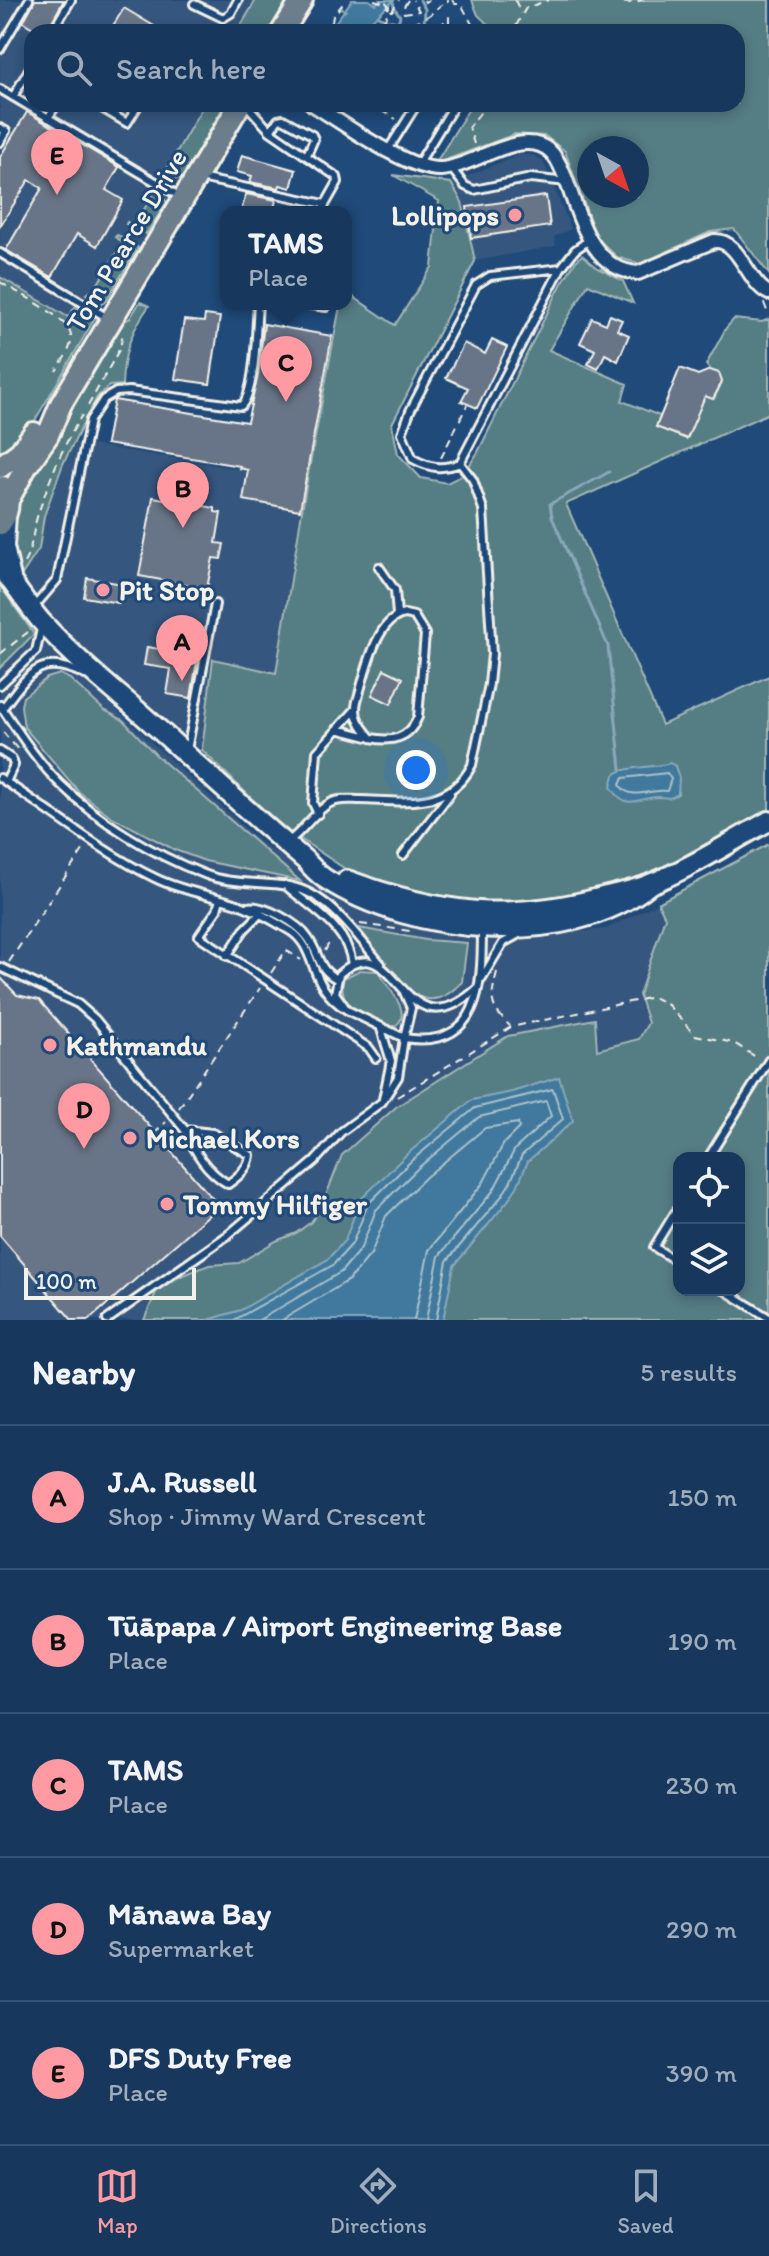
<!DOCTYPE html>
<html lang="en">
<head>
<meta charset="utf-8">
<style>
	:root { --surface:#17385c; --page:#203f62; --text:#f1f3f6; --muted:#9eacbb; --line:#365272; --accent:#ff9aa2 }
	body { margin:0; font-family:Itim,sans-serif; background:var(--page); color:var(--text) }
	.controls { position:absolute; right:24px; bottom:24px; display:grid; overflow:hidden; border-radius:16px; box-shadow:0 4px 12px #0003 }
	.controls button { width:72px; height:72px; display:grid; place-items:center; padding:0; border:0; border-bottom:2px solid var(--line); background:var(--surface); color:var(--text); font:40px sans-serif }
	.compass { position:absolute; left:577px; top:136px; width:72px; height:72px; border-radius:50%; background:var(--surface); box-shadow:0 4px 12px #0003; rotate:140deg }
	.scale { position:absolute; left:24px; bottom:20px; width:172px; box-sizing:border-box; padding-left:8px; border:4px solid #f4f1e8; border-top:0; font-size:22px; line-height:28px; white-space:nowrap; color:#f4f1e8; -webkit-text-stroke:6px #1f4a7a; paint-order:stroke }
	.you { position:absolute; left:416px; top:770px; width:28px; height:28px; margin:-20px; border:6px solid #fff; border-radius:50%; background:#1a73e8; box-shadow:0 0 0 12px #1a73e833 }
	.badge { display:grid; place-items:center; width:52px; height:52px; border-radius:50%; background:var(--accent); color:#111; font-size:26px; font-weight:700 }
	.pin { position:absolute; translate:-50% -66px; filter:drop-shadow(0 2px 4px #0008) }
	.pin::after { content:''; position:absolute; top:42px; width:28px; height:24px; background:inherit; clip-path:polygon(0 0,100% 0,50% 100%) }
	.popup { position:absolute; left:220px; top:206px; width:132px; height:104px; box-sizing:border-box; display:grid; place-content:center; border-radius:16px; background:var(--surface); filter:drop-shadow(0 2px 6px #0005); font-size:26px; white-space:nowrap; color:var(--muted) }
	.popup b { font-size:30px; color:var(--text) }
	.popup::after { content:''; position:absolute; left:50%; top:100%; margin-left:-16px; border:16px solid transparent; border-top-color:var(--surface) }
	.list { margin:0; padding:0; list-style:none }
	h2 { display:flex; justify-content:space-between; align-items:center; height:104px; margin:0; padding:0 32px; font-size:34px }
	h2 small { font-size:26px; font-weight:400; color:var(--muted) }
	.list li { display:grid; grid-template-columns:52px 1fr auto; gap:24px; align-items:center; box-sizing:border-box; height:144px; padding:0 32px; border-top:2px solid var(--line) }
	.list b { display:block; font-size:30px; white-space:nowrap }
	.list p { margin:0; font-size:26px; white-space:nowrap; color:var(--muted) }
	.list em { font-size:26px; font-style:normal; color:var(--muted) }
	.icon { flex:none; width:44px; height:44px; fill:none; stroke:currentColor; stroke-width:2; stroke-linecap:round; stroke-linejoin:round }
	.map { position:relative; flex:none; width:769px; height:1320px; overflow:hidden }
	.search { position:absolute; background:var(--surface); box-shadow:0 4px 12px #0003; left:24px; right:24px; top:24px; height:88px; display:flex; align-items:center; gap:20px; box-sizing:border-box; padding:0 28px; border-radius:24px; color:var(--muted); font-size:30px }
	.sheet { height:824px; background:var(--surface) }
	nav { display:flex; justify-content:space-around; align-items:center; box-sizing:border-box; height:112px; border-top:2px solid var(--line); background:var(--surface); font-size:22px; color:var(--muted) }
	nav a { display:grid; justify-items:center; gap:4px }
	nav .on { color:var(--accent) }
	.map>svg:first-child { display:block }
	.built { fill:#35577e }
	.green { fill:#547d84; stroke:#a4b7b6; stroke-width:2; fill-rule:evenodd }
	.water { fill:#41799d; stroke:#89a9bb; stroke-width:2 }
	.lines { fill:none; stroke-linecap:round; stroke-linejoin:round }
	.shore { stroke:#acc1ca; stroke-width:2 }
	.stream { stroke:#89a9bb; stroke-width:3 }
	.building { fill:#687488; stroke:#f4f1e8; stroke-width:2 }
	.lane-casing { stroke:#f4f1e8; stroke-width:12 }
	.street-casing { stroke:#f4f1e8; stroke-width:18 }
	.secondary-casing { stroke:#f4f1e8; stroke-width:24 }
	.primary-casing { stroke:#f4f1e8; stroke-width:26 }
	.path { stroke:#f4f1e8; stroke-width:2; stroke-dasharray:8 6; stroke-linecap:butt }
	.lane { stroke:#1f4a7a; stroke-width:6 }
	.street { stroke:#1f4a7a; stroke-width:12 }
	.secondary { stroke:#1f4a7a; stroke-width:18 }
	.primary { stroke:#6c7d8c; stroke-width:20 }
	.poi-dot { fill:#ff9aa2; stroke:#1f4a7a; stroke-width:3 }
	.labels { text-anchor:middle; stroke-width:6; stroke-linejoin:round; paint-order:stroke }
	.poi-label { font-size:28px; font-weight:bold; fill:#f4f1e8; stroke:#1f4a7a; text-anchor:start }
	.street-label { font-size:28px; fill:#f4f1e8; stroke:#1f4a7a }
</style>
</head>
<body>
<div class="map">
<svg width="769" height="1320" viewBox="0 0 769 1320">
	<rect width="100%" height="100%" fill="#1f4a7a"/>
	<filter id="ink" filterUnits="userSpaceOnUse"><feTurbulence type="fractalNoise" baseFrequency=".0125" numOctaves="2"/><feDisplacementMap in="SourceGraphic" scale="16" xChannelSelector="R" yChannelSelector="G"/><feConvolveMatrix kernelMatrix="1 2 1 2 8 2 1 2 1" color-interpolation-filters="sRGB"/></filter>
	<g filter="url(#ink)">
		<path class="built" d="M0,0H287L268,32H32V104H225L91,326L0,462Z
			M518,155H533L543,161L571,229L554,237L556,246L475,261L462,202L451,183Z
			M74,442L307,480L276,673L213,659L202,750L160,719L111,678L45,613L21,576L39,549L44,516L63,464Z
			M34,634L261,843L317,879L437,927L511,937L606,929L658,903L665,917L639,995L648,1023L639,1039L597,1050L594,1019L508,1036L396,1107L342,1154L321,1208L311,1222L295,1233L276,1241L239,1263L209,1265L181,1276L157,1290L144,1320H0V668Z"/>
		<path class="green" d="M256,0H287L268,32H237Z
			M472,0H769V274L734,229L710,232L640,264L617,257L596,237L565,151L545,136L515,134L435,164L472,104H737V32H496L478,15ZM589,148H637V196H589Z
			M204,104H225L182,178L173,179L164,174Z
			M393,175L451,183L462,202L475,261L392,424L398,454L421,478L447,483L463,475L478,452L561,285L575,262L582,255L598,268L623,281L633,303L588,284L549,350L627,384L622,401L660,416L656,427L686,439L705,396L714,399L722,382L719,373L710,370L706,365L726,328L734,319L762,322L769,319V413L566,504L662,725L769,676V810L632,884L555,903L492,905L426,897L347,870L279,825L202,750L213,659L276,673L307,480L340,306L334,304H346V292L395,325L432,267L439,201Z
			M156,190L167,202L146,234L126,224L127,222L134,226Z
			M117,235L133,242L138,248L105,302L100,304L86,294L94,290L123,242L115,237Z
			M0,277L68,317L75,307L95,318L26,436L0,462Z
			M140,302L149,306C131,331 123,354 122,385L109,386L97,397L63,464L44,516L39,549L21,576L13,561L10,524L24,479L54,436L124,322L130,318Z
			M0,586L34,634L0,668Z
			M60,674L70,679L104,710L123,720L156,755L300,881L205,861L175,850L112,817L79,792L24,727L21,706L23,697L47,678Z
			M769,844V1320H144L157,1290L181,1276L209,1265L239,1263L276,1241L296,1233L311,1222L321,1208L342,1155L396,1107L508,1036L595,1019L597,1050L639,1039L648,1023L639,995L665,917L658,903ZM679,1158H739V1290H679Z
			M359,928L426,940L467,943L462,982C452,992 439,1003 423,998C404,993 372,944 359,928Z
			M360,970L378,971C387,987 418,1017 391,1028C369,1017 335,1008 344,978Z"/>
		<path class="water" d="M352,0H369L376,4L380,0H394L359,32H346V27L341,32H328Z
			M670,763L675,766L679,778L678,794C670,799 668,798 659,797C636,797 628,813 611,787L614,775C624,766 654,768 670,763Z
			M559,1077L573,1121L528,1161L517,1187L507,1202L454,1266L443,1320H208L241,1310L328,1259L345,1240L360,1200L406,1155L472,1100L512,1092Z"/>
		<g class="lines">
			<path class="shore" d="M667,773L671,779L667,791C649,788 631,802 620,785L623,778Z
				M234,1320L333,1265L352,1244L368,1204L411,1161L475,1108L553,1089L563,1119L522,1155L510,1183L501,1197L447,1261L436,1320
				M259,1320L341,1272L361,1248L376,1210L418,1168L479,1117L546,1101L551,1116L515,1149L493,1191L439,1256L426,1320
				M282,1320L349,1280L371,1254L386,1216L426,1177L485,1128L518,1123L519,1128L504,1143L483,1183L429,1250L414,1320"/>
			<path class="stream" d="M393,1L394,7
				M341,7L345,11
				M396,10L400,16L398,22
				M378,16L383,18
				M387,20L398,22L407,32
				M416,32L424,25L425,9L420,0
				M609,472L550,504L552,517L608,646L621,769"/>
		</g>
		<path class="building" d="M35,0H64L46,32H40L23,22Z
			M124,8L164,32H109Z
			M27,112L119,167L106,190L123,200L97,246L77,234L52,277L6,250L42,188L29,180L0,226V157Z
			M242,155L296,170L291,188L280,185L279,188L250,182L252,176L237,172Z
			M246,194L276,200L273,212H241Z
			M546,196L550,226L471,238L467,207Z
			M205,315L220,317L210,384L175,379L184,320L204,322Z
			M610,315L622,320L617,330L629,335L618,361L605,354L598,369L588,364L595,350L580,343L592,318L606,324Z
			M264,324L332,336L300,510L243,500L248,470L239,468L240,466L106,444L114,400L247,422L258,375Z
			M492,340L507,347L477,408L461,401L468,388L446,378L464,343L485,354Z
			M680,368L698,375L710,370L719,373L722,382L713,399L705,396L687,439L656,427Z
			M153,497L215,508V512L221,513L216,543L224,544L221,559L213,558L207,588L139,576Z
			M87,578L123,584L119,603L84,597Z
			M147,647L198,655L191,698L167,694L171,669L144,665Z
			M384,669L403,678L391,704L372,695Z
			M0,977L17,995L39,1000L219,1206L89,1320H72L0,1236Z"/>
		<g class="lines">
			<defs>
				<path id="lane" d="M194,4L223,18L231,13L238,0
					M52,32L71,0
					M0,49L29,0
					M0,89L179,196
					M13,97L32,64
					M95,104L127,123L139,104
					M246,104L270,131L337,177L338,182L321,212
					M48,118L57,104
					M0,128L6,131L0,142
					M270,131L278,120L283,119L312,135L314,139L307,155
					M388,150L417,104
					M417,166L455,104
					M451,168L465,186L474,190L531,178L567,182
					M200,178L325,204
					M0,253L106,317
					M561,268L490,276L476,285L410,411L402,433L413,459C430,468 442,470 460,463L561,268L575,250L589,240
					M306,304L326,307
					M379,567L395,590L397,615
					M34,607L57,580L90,420L104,399L116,392L129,391L241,406C256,393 256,325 258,304
					M405,614L414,616L425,634L418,717C409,739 392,742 371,738C361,726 353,717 357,701C365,676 375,618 405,614Z
					M0,685L36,651L41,629
					M0,705C18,731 36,760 59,783C99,822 152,854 204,874C230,885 262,881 289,886C330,894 356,935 381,964
					M2,709C29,674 39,652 85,675
					M337,729L368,737
					M187,750L215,604
					M0,751L12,759L14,765L6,782
					M0,778C49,810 103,853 155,878C183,892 214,895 243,906C259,912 277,923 292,932C318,950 307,986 347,1010
					M318,814L313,803L317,752L355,710
					M289,841C303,831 315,811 330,803C339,798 351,800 361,800C405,801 449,810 472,765L489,684L492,654L483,509L473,480L460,463
					M403,855L450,794
					M285,885C312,909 347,926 352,964
					M220,899L217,910L199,936L354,1038L369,1048L376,1058
					M247,907C263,903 299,924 308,938C320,954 317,969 337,979
					M227,956L244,930L259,915
					M0,967L78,1004L95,1019L185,1130C195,1152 206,1171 228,1184C238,1177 249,1168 250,1155L213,1133L185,1130
					M482,978L503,943L521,933
					M404,992L411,1008L404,1038L347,1010L335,993L339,974C399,920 399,1059 478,988
					M381,1029L391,1061L383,1099
					M708,1158L769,1060
					M679,1206L654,1247L679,1263
					M724,1290L769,1318
					M107,1320L228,1235L315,1161L341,1132L382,1102L398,1077L404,1038C480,1050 482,987 482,929"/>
				<path id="street" d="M312,104C342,122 408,171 441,169C473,167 522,126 550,151C558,158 561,168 565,177C579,213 590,270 638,273L714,241C740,239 747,283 769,293"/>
				<path id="secondary" d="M6,514L4,547L11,578
					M0,567C14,584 26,603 40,620C66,649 94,674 124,699C161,730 196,764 232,796C256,818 280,839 305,860C312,867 318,875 327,880C410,934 568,951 649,885
					M347,880C440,914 507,922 603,897C619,893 636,890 650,884C691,868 730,842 769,821"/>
				<path id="primary" d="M282,32L302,0
					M0,467L20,452L34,433
					M8,500L26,467L48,435L61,404L240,104
					M0,524C9,512 10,500 3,487"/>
			</defs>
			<use href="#lane" class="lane-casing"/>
			<use href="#street" class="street-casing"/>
			<use href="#secondary" class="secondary-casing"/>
			<use href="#primary" class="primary-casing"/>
			<path class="path" d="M374,0L381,2L389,9
				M408,0L402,10L404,13L419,11L413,0
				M424,0L425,2L429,0
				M452,0L455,4H461L472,24L466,32
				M515,0L521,13
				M596,0L628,3L644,0
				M390,11H392L399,0
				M321,32L332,22L333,16L346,0
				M374,32C381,25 388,17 389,6L384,0
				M402,32C415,18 421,22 431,14C438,8 438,5 448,3V0
				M427,32L431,30L435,31L449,17V32
				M503,32L516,26L526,8L549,0
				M369,104L396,119
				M474,144L469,127L487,104
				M0,282C16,292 69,317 71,336C73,348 62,361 56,371
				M764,303L769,316
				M88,406L120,348L123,333
				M441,458L467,405
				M24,563C33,547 32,532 38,514C50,478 62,447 82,415
				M0,654L28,632
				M3,732L20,752
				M360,924L410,931
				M325,951L331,939
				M9,962L85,847
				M497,972C490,1000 489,1006 510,1026
				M271,973L286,950L301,960
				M397,1097L511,1027L653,997L668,1005L695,1035L734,1043L759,1059
				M179,1108L260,988
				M154,1134L166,1122"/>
			<use href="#lane" class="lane"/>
			<use href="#street" class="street"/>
			<use href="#secondary" class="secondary"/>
			<use href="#primary" class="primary"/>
		</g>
	</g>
	<g class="poi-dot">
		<circle cx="515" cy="215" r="8"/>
		<circle cx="103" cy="590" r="8"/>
		<circle cx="50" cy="1045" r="8"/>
		<circle cx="130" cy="1138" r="8"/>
		<circle cx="167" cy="1204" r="8"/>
	</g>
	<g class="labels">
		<g class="poi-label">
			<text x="499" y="225" text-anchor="end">Lollipops</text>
			<text x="119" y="600">Pit Stop</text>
			<text x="66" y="1055">Kathmandu</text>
			<text x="146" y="1148">Michael Kors</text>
			<text x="183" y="1214">Tommy Hilfiger</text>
		</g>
		<g class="street-label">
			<text transform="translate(126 240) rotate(-59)" y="10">Tom Pearce Drive</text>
		</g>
	</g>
</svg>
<div class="controls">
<button><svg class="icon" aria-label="locate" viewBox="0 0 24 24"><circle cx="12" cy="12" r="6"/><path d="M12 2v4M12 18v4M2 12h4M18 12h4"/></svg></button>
<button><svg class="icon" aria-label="layers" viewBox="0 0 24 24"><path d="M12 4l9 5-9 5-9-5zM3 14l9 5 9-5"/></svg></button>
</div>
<svg class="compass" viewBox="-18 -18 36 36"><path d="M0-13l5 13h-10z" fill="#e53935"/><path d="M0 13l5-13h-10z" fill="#9eacbb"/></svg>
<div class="scale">100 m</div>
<div class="you"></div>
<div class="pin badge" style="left:182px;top:681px">A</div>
<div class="pin badge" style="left:183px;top:528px">B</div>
<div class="pin badge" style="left:286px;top:402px">C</div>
<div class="popup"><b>TAMS</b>Place</div>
<div class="pin badge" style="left:84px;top:1149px">D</div>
<div class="pin badge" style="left:57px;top:195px">E</div>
<div class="search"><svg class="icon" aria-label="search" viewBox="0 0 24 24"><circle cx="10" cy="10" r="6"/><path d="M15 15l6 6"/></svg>Search here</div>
</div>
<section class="sheet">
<h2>Nearby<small>5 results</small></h2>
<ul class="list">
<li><span class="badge">A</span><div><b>J.A. Russell</b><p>Shop · Jimmy Ward Crescent</p></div><em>150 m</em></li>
<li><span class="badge">B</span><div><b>Tūāpapa / Airport Engineering Base</b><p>Place</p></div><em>190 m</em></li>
<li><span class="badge">C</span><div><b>TAMS</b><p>Place</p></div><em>230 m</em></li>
<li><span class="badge">D</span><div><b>Mānawa Bay</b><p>Supermarket</p></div><em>290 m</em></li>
<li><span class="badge">E</span><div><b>DFS Duty Free</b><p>Place</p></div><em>390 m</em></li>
</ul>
</section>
<nav>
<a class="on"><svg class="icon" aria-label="map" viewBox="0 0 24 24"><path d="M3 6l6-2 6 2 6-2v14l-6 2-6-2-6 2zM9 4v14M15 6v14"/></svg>Map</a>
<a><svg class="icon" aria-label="directions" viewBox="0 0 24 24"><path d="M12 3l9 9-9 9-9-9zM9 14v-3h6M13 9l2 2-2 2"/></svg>Directions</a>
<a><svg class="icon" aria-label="saved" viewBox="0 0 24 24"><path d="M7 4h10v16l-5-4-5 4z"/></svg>Saved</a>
</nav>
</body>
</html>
